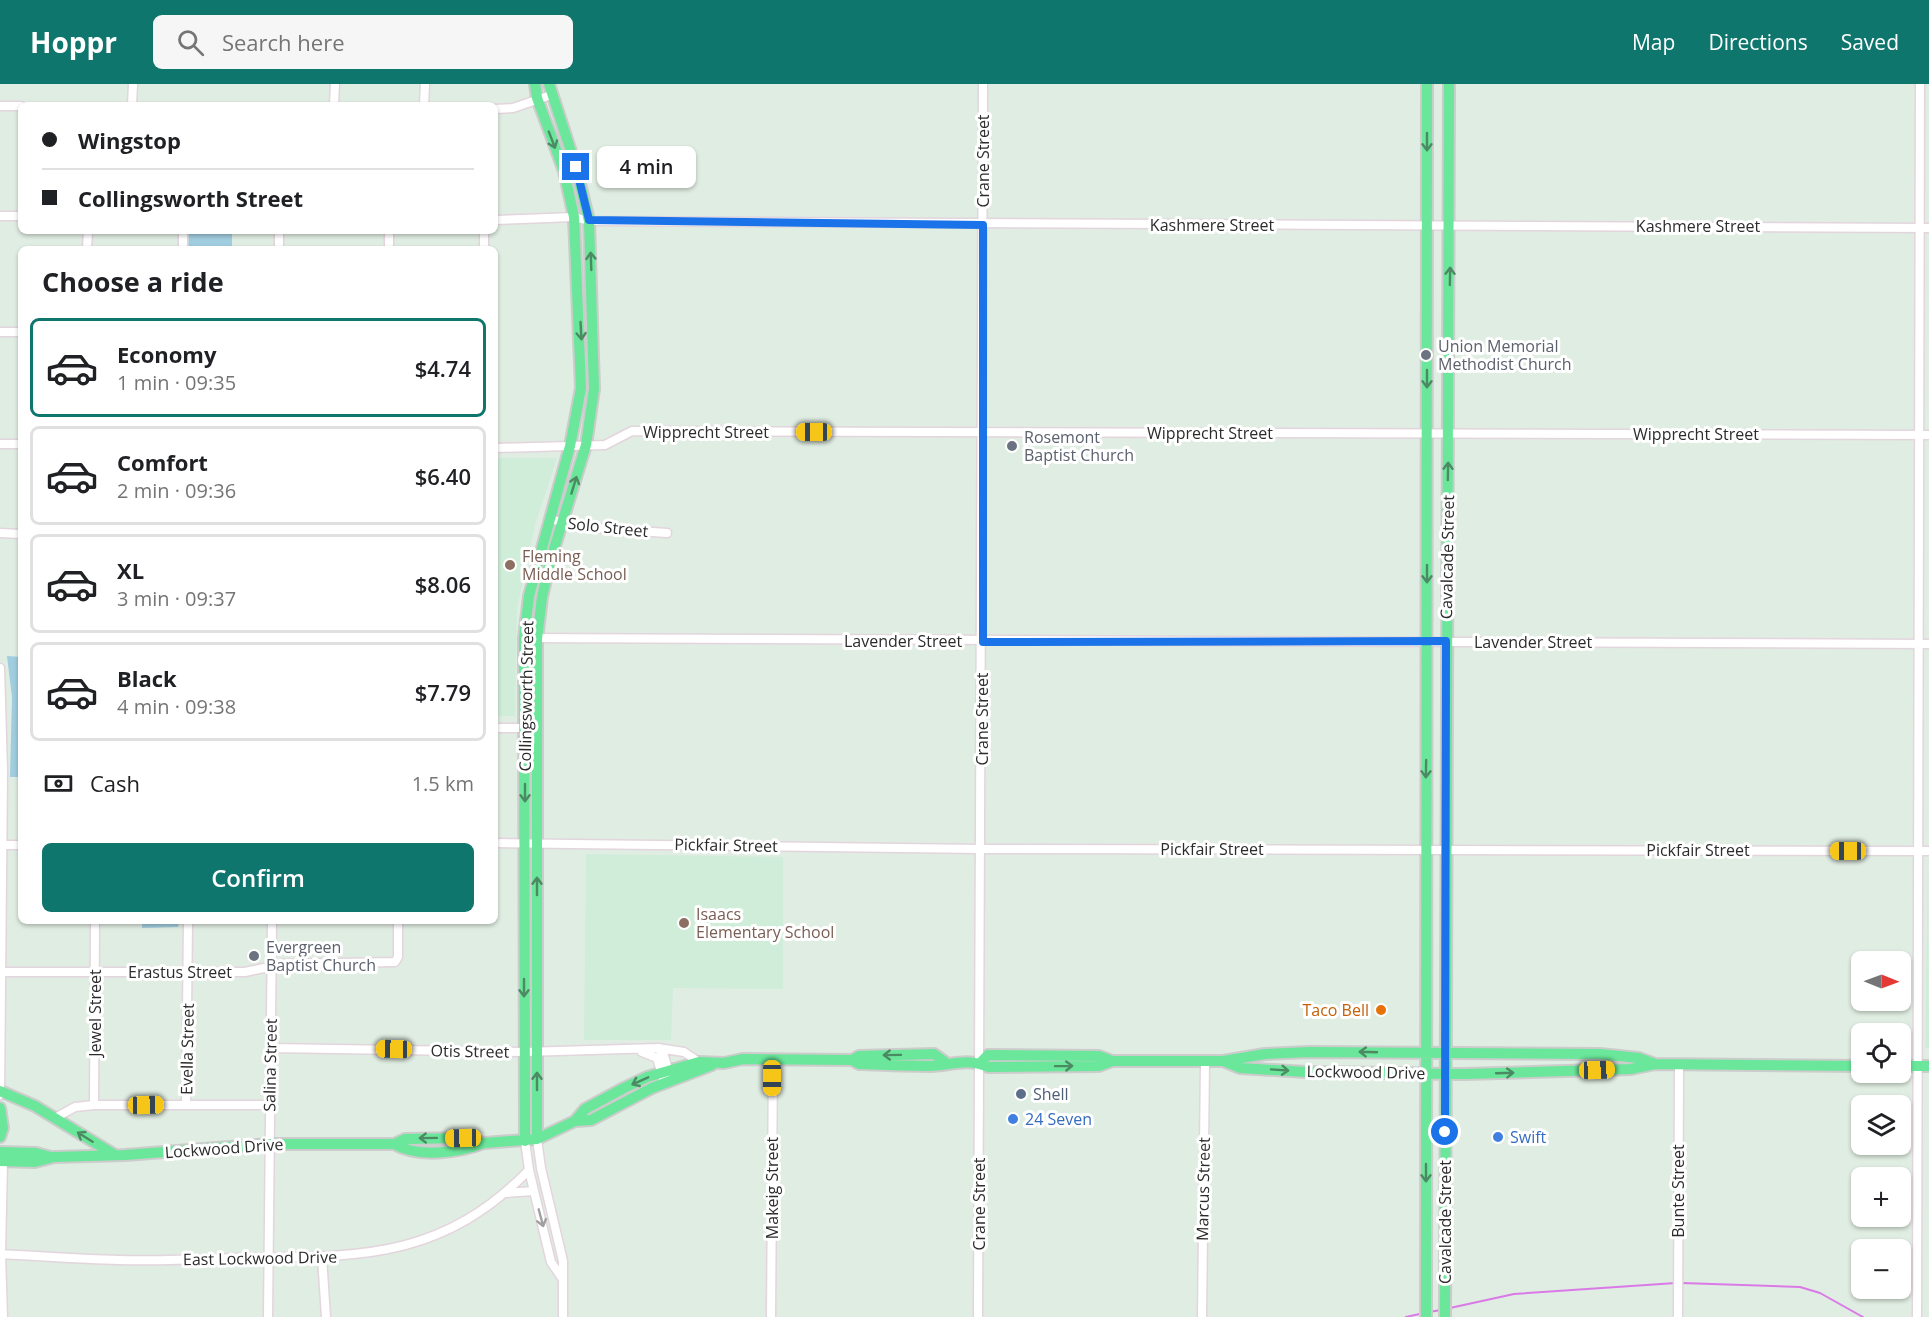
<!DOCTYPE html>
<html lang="en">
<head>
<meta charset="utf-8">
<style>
  body { margin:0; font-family:"Open Sans",sans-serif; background:#f6f6f6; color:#202124; height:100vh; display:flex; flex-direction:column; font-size:22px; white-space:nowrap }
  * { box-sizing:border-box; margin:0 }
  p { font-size:20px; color:#757577 }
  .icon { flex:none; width:33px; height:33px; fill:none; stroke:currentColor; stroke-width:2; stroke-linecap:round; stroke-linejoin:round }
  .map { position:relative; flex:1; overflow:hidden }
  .details { position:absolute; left:18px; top:162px; width:480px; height:678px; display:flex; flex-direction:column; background:#fff; border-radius:9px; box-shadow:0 2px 4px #0004 }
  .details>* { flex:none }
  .top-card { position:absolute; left:18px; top:18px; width:480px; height:132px; border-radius:9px; box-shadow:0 2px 4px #0004; display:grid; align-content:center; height:132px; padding:0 24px; background:#fff }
  .needle { width:39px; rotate:91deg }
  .controls { position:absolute; left:1851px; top:867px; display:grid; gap:12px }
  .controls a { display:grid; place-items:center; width:60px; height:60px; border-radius:9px; background:#fff; box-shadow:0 2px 4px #0004; font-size:30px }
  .end { position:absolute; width:27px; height:27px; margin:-14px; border:8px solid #1a73e8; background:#fff; box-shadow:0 0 0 3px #fff }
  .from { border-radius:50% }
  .bubble { position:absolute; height:42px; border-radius:9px; background:#fff; box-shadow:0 2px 4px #0004; font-size:20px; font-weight:600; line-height:42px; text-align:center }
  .car { position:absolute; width:18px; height:36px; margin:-18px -9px; border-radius:8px; box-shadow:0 0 4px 2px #0007; background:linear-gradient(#f5c518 24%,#345 0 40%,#f5c518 0 76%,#345 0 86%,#f5c518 0) }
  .top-card b { display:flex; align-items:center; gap:21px; height:57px; font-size:22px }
  .top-card b+b { border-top:2px solid #e0e0e0 }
  .top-card i { width:15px; height:15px; background:#202124 }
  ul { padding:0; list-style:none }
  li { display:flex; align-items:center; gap:18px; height:99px; margin:0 12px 9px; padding:0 12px; border:3px solid #e0e0e0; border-radius:9px }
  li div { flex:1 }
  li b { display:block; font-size:22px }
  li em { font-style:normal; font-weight:600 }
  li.selected { border-color:#0f766e }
  li>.icon { width:54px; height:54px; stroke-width:1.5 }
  h2 { padding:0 24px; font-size:27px; line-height:72px }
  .pay { display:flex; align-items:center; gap:15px; height:66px; padding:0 24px; font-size:22px }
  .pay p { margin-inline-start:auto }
  .cta { display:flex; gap:12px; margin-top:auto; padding:12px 24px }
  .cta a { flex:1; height:69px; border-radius:9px; background:#0f766e; color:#fff; font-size:24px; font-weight:600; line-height:69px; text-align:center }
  header { display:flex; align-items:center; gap:36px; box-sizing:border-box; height:84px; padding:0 30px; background:#0f766e; color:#fff }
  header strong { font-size:28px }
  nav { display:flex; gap:33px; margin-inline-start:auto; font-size:21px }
  .search { width:420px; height:54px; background:#f6f6f6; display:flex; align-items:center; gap:15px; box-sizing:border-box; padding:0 21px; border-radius:9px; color:#757577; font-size:22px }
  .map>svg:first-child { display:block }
  .education { fill:#d0edd9 }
  .green { fill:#a0cddf }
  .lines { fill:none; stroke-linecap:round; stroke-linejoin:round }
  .stream { stroke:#da7ae7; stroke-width:2 }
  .minor-casing { stroke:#e3d5dd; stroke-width:11 }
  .major-casing { stroke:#ccc; stroke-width:14 }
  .minor { stroke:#fff; stroke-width:8 }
  .major { stroke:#6ae79a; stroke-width:10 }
  .oneway { stroke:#4b8a63 }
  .oneway2 { stroke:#a0a0a0 }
  .route { stroke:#1a73e8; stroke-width:8 }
  .worship-dot { fill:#6b7280; stroke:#fff; stroke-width:2 }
  .education-dot { fill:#8d6e63; stroke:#fff; stroke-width:2 }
  .food-dot { fill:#e8710a; stroke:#fff; stroke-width:2 }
  .service-dot { fill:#5c6f8a; stroke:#fff; stroke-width:2 }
  .shop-dot { fill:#3f7fe0; stroke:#fff; stroke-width:2 }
  .labels { text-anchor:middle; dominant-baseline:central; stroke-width:6; stroke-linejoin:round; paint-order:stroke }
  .street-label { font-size:16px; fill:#2c2c2c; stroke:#fff }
  .worship-label { font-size:16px; fill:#5b616d; stroke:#fff; text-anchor:start }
  .education-label { font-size:16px; fill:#785e54; stroke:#fff; text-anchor:start }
  .food-label { font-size:16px; fill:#c56008; stroke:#fff; text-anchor:end }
  .service-label { font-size:16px; fill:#4e5e75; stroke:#fff; text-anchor:start }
  .shop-label { font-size:16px; fill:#366cbe; stroke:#fff; text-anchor:start }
</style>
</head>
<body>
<header>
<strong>Hoppr</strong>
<div class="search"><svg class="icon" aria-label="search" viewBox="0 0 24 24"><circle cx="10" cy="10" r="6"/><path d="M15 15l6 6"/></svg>Search here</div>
<nav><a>Map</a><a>Directions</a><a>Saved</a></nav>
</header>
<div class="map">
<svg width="1929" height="1233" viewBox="0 0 1929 1233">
  <rect width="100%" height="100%" fill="#e0ede2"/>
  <path class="education" d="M495,374H557L535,441L517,525L515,632H495Z
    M586,770L783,773V905L673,904L671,956H584Z
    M1928,778L1929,964H1925Z"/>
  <path class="green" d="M189,147H232V163L244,165H188Z
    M7,572L21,573V693H10L12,613Z
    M142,837H179L178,843L142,844Z"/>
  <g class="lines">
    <path class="stream" d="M1682,1199L1800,1203L1820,1209L1863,1233
      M1450,1224L1514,1210L1676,1199
      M1429,1228L1441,1226
      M1406,1233L1424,1229"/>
    <defs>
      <path id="minor" d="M132,21L133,0
        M334,21L335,0
        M424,21L425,0
        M0,22H21
        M495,25L513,24L551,11
        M0,132H21
        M495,136L574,133L589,137L1929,144
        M279,147V165
        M484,147V165
        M87,165L88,147
        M183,165V147
        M389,165V147
        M0,248H21
        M0,360H21
        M495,364L605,361L632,347L1929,351
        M550,435L581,443L667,449
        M0,449L21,450
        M524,554L1929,560
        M0,584L3,687L0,1011
        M495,644H537
        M495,759L981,765L1929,767
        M0,761H21
        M0,888H245L283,880L395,878L398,873V837
        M271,964L524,968L658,964L684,968L699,978
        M658,964L664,972L670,992
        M642,968L657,974L663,995
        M186,1020L188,837
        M94,1021L95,837
        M55,1034L75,1023L94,1021H269
        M537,1055L541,1084L563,1177V1233
        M525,1057L529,1086L551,1178L562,1194
        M506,1109L534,1107
        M0,1170C40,1172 79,1175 119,1176C158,1177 198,1175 238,1174C356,1172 439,1178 529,1086
        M322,1173L326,1233
        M3,1233L1,1170L3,1078
        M268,1233L272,837
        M771,1233L773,975
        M978,1233L983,0
        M1202,1233L1205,978
        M1678,1233L1679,981
        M1917,1233L1920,0"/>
      <path id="major" d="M852,976L859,972L934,970L945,978
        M1223,977L1240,984L1306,988L1466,990L1631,985L1655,980L1862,982
        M980,979L988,971L1099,972L1112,977H1223L1265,970L1309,968L1600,970L1639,974L1655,980
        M1900,982H1929
        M0,1007L35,1022L115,1071
        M0,1024L3,1044L0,1053
        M575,1037L591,1036L652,1004L712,981
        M537,1055V555L542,513L550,478L586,361L594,305L589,137L576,83L549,0
        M525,1057L524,554L529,512L570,362L581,304L574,133L564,87L537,14L535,0
        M394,1060C418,1074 457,1069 484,1059
        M0,1068L36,1069L51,1073
        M0,1077L35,1078L54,1073L125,1071L269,1060H394L405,1055L463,1054L484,1059L537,1055L575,1037L585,1025L624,1004L647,993L699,978L724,979L743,975L852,976L859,980C883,981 906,982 929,982C950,982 966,973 988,983L1099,982L1112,977
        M1426,1233L1427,0
        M1445,1233L1449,0"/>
    </defs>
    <use href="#minor" class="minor-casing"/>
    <use href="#major" class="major-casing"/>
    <use href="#minor" class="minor"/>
    <use href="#major" class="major"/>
  </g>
  <defs><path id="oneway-shaft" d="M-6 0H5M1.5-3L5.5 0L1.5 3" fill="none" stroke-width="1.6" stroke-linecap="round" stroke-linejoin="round" transform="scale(1.5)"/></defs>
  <g class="oneway">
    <use href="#oneway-shaft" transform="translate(552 56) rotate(69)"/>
    <use href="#oneway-shaft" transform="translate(1427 58) rotate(90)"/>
    <use href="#oneway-shaft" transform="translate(591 177) rotate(-92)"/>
    <use href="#oneway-shaft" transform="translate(1450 192) rotate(-89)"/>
    <use href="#oneway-shaft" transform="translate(581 247) rotate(87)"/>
    <use href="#oneway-shaft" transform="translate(1427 295) rotate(90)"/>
    <use href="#oneway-shaft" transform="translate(1448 387) rotate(-89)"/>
    <use href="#oneway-shaft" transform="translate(574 401) rotate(-73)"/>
    <use href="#oneway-shaft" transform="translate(1427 490) rotate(90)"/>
    <use href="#oneway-shaft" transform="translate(1426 685) rotate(91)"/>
    <use href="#oneway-shaft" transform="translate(525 709) rotate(90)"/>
    <use href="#oneway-shaft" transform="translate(537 802) rotate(-90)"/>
    <use href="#oneway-shaft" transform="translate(524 904) rotate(90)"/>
    <use href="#oneway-shaft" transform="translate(1368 968) rotate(-178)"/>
    <use href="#oneway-shaft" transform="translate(892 971) rotate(179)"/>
    <use href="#oneway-shaft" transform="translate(1064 982) rotate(-1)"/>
    <use href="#oneway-shaft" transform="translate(1280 986) rotate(4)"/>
    <use href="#oneway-shaft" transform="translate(1505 989) rotate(-2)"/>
    <use href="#oneway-shaft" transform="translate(537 997) rotate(-90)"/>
    <use href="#oneway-shaft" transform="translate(640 997) rotate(156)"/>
    <use href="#oneway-shaft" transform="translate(85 1053) rotate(-148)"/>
    <use href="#oneway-shaft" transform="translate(428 1054) rotate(179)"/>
    <use href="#oneway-shaft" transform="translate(1426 1089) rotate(90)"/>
  </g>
  <use class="oneway2" href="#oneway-shaft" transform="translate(541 1134) rotate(75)"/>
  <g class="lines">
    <path class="route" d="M576,83L589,136L983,141V558L1446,557L1445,1048"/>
  </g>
  <g class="worship-dot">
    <circle cx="1426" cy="271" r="6"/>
    <circle cx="1012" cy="362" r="6"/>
    <circle cx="254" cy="872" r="6"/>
  </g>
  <g class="education-dot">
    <circle cx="510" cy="481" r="6"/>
    <circle cx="684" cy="839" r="6"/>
  </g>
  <circle class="food-dot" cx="1381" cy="926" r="6"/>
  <circle class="service-dot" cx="1021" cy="1010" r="6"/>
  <g class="shop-dot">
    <circle cx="1013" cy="1035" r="6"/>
    <circle cx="1498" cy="1053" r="6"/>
  </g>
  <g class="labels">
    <g class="street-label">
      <text transform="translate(983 77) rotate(-90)">Crane Street</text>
      <text x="1212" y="141">Kashmere Street</text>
      <text x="1698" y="142">Kashmere Street</text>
      <text x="706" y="348">Wipprecht Street</text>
      <text x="1210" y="349">Wipprecht Street</text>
      <text x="1696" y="350">Wipprecht Street</text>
      <text transform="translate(608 443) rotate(6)">Solo Street</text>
      <text transform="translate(1447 473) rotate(-89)">Cavalcade Street</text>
      <text x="903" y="557">Lavender Street</text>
      <text x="1533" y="558">Lavender Street</text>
      <text transform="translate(526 612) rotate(-89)">Collingsworth Street</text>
      <text transform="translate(982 635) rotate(-90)">Crane Street</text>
      <text transform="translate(726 761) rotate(1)">Pickfair Street</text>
      <text x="1212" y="765">Pickfair Street</text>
      <text x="1698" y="766">Pickfair Street</text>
      <text x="180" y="888">Erastus Street</text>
      <text transform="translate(95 929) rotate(-90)">Jewel Street</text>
      <text transform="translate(187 965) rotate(-89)">Evella Street</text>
      <text transform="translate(470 967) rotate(1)">Otis Street</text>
      <text transform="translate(270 981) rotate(-89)">Salina Street</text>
      <text transform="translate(1366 988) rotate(1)">Lockwood Drive</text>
      <text transform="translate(224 1064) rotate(-4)">Lockwood Drive</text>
      <text transform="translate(772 1104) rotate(-90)">Makeig Street</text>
      <text transform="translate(1203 1105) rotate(-89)">Marcus Street</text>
      <text transform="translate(1678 1107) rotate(-90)">Bunte Street</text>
      <text transform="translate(979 1120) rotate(-90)">Crane Street</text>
      <text transform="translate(1445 1138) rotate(-90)">Cavalcade Street</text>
      <text transform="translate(260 1174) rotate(-1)">East Lockwood Drive</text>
    </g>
    <g class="worship-label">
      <text x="1438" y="262">Union Memorial<tspan x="1438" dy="18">Methodist Church</tspan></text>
      <text x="1024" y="353">Rosemont<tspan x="1024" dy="18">Baptist Church</tspan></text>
      <text x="266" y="863">Evergreen<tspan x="266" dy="18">Baptist Church</tspan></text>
    </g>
    <g class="education-label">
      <text x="522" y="472">Fleming<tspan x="522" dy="18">Middle School</tspan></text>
      <text x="696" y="830">Isaacs<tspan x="696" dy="18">Elementary School</tspan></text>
    </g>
    <g class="food-label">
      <text x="1369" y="926">Taco Bell</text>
    </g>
    <g class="service-label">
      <text x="1033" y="1010">Shell</text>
    </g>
    <g class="shop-label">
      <text x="1025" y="1035">24 Seven</text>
      <text x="1510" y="1053">Swift</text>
    </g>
  </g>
</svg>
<div class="controls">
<a><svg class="needle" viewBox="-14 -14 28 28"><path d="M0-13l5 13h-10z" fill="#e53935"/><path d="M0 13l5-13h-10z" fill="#757577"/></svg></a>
<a><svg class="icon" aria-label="locate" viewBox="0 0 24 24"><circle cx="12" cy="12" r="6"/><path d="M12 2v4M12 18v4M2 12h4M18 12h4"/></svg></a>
<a><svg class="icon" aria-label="layers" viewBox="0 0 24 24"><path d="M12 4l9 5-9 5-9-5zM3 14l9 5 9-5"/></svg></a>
<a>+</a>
<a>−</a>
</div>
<i class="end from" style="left:1445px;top:1048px"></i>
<i class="end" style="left:576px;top:83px"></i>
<div class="bubble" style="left:597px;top:62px;width:99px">4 min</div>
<i class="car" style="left:814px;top:348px;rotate:270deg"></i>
<i class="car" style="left:1848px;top:767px;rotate:270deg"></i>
<i class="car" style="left:394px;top:965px;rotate:271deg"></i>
<i class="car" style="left:1597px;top:986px;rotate:88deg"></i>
<i class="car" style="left:772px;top:994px;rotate:180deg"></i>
<i class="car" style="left:146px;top:1021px;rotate:89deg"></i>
<i class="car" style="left:463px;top:1054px;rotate:269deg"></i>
<div class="top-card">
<b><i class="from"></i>Wingstop</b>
<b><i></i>Collingsworth Street</b>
</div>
<section class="details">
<h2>Choose a ride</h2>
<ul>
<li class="selected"><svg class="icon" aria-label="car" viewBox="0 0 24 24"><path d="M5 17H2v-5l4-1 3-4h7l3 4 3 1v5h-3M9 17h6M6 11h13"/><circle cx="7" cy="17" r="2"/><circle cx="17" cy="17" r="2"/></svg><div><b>Economy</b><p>1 min · 09:35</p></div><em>$4.74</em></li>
<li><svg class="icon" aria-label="car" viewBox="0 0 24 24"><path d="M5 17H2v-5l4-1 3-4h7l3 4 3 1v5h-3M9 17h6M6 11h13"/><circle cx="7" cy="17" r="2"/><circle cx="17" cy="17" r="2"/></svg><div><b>Comfort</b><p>2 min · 09:36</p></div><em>$6.40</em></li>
<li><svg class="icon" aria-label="car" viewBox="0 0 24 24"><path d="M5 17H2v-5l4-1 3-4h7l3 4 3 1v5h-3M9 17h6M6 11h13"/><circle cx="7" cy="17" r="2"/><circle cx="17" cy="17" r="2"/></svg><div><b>XL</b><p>3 min · 09:37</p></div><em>$8.06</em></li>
<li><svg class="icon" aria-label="car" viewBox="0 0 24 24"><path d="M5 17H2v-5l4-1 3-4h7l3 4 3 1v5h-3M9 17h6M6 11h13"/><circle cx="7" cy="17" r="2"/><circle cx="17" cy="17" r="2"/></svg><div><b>Black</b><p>4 min · 09:38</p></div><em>$7.79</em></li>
</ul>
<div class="pay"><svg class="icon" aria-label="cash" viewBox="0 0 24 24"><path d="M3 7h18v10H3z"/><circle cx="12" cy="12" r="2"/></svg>Cash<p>1.5 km</p></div>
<div class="cta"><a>Confirm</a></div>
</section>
</div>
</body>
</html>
